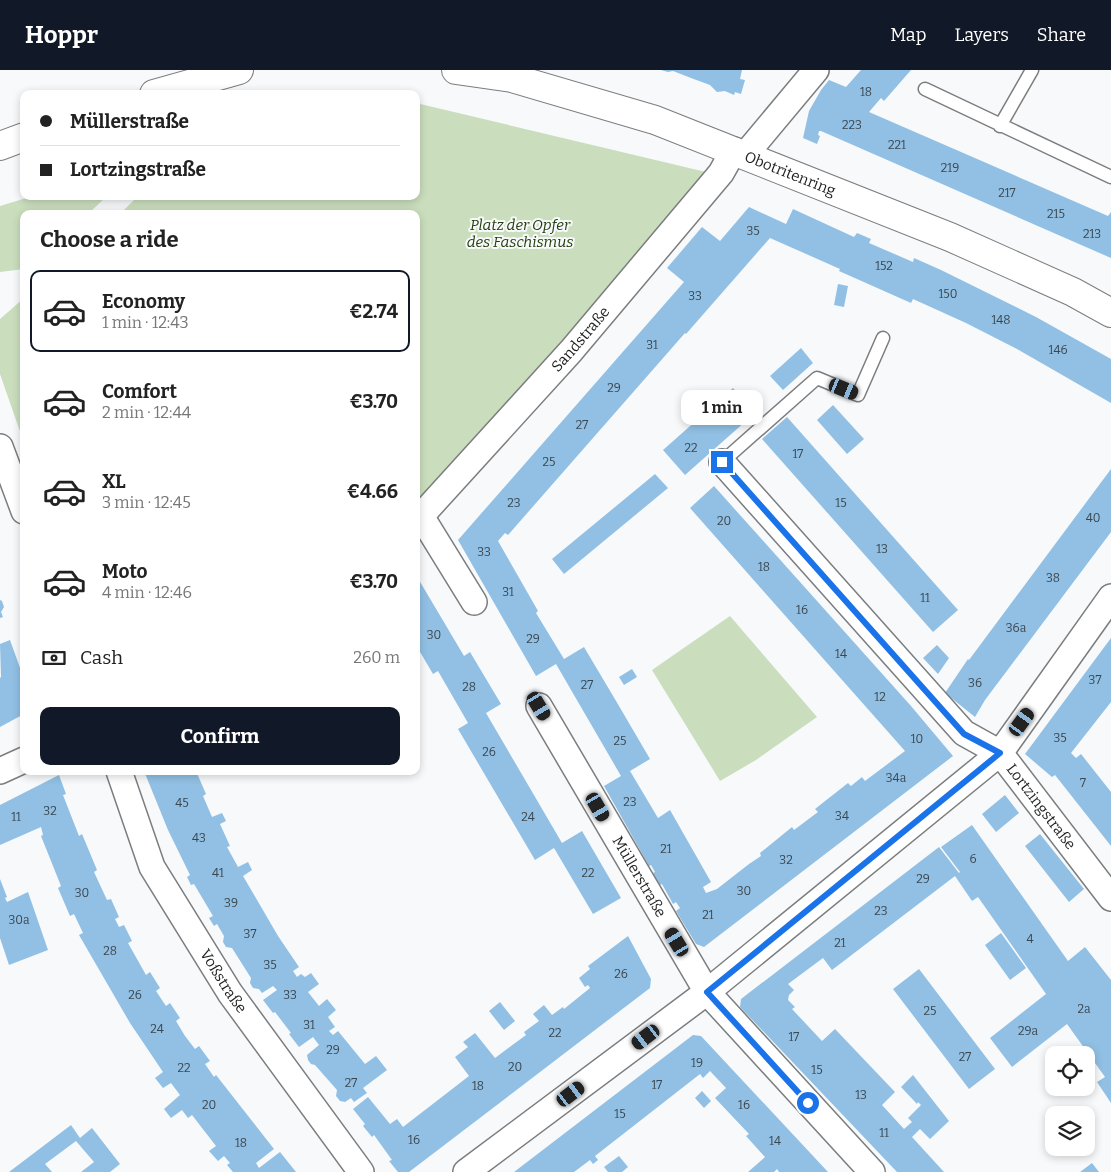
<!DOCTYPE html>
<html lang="en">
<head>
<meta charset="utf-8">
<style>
  body { margin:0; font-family:Bitter,serif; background:#f6f6f6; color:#222; height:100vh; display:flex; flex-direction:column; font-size:19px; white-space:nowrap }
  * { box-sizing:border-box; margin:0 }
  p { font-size:16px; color:#767676 }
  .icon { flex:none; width:28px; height:28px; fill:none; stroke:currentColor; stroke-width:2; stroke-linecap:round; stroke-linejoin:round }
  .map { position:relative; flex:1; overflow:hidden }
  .side { position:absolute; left:20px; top:140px; width:400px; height:565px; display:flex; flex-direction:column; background:#fff; border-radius:10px; box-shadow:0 2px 8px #0003 }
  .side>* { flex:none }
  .hud { position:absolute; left:20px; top:20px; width:400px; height:110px; border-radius:10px; box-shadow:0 2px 8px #0003; display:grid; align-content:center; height:110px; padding:0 20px; background:#fff }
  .buttons { position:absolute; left:1045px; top:976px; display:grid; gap:10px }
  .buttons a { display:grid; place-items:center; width:50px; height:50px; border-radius:10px; background:#fff; box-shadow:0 2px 8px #0003; font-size:25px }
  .end { position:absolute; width:22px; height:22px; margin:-11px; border:6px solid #1a73e8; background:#fff; box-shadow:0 0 0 2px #fff }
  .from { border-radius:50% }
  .bubble { position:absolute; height:35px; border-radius:10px; background:#fff; box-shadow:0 2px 8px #0003; font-size:16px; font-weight:700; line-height:35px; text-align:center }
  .car { position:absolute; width:15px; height:30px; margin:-15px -8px; border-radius:6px; box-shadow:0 0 4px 1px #0007; background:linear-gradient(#222 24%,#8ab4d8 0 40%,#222 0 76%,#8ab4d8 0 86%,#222 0) }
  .hud b { display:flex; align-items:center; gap:18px; height:48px; font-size:19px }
  .hud b+b { border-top:1px solid #e0e0e0 }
  .hud i { width:12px; height:12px; background:#222 }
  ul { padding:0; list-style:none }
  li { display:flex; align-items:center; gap:15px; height:82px; margin:0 10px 8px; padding:0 10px; border:2px solid transparent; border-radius:10px }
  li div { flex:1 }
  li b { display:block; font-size:19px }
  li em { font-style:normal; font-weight:700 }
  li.on { border-color:#111827 }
  li>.icon { width:45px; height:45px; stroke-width:1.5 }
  h2 { padding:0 20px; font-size:22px; line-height:60px }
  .pay { display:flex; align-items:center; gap:12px; height:55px; padding:0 20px; font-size:19px }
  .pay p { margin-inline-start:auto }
  .button { display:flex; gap:10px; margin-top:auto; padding:10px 20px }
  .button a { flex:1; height:58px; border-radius:10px; background:#111827; color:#fff; font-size:20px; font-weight:700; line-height:58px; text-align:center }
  header { display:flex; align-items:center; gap:30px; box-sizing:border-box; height:70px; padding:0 25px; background:#111827; color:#fff }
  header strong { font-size:24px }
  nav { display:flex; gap:28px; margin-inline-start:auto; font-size:18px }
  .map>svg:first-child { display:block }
  .green { fill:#cadebd }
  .building { fill:#91c0e4 }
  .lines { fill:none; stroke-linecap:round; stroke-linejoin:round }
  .service-casing { stroke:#7b7d7f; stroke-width:15 }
  .minor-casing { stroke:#7b7d7f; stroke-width:28 }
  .tertiary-casing { stroke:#7b7d7f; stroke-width:30 }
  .service { stroke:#fff; stroke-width:12 }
  .minor { stroke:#fff; stroke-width:25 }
  .tertiary { stroke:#fff; stroke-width:28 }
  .route { stroke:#1a73e8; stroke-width:6 }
  .labels { text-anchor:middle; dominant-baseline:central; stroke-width:4; stroke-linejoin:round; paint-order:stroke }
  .number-label { font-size:12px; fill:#3b4750 }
  .street-label { font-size:15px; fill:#1e1f1f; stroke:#f7f9fb }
  .park-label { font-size:15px; font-style:italic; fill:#243e0c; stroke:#f7f9fb }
</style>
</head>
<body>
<header>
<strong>Hoppr</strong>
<nav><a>Map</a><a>Layers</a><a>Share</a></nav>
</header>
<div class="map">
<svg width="1111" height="1102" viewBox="0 0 1111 1102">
  <rect width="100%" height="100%" fill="#f7f9fb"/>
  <path class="green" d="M416,33L706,102L646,175L416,439V144H120L138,126H416Z
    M33,126H107L88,144H24V199L0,202V136Z
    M24,228V373L0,304V249Z
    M730,546L817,647L756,690L720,711L652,600Z"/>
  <path class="building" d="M661,0H742L740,9L745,10L741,24L735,22L734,25L725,21L717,22L710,15L691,8L673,1L668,2Z
    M861,0H911L884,31L881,28L869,42L1108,146L1111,142V188L821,61H819L818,65L820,66L817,74L803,68L809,41L821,20L829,10L846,17Z
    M749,137L786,154L793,139L854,167L857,163L871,169L869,173L913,192L914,188L941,200L1036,247L1111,289V333L1017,279L966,253L913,229L911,233L839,201L840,199L770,168L686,264L685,263L508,465L505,463L498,471L538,541L536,543L564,589L584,577L619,636L650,689L630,701L658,748L670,740L711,812L703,817L706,823L717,819L749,794L761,786L760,783L792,757L794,760L818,742L815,739L848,713L851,716L862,707L865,711L905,681L690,438L714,416L911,636L953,686L704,877L696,874L676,841L680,838L676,832L673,834L662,814L660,815L653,803L655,802L651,795L649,796L604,716L621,706L556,594L536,606L458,470L684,212L667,198L702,157L720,171Z
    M838,214L848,216L844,237L834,235Z
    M801,278L813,293L783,320L770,306Z
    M733,318L755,343L685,405L663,380Z
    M833,335L864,369L847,384L817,350Z
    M787,347L958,540L933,562L762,369Z
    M1111,399V462L985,630L975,647L945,623L968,589L969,590Z
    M655,404L668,418L564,504L552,489Z
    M416,505L464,586L470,582L501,634L486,643L562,773L582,761L621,828L593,844L554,778L535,790L458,659L468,653L438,601L433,604L416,575Z
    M0,530L2,531L4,537L1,542L3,547L0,548Z
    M1111,568V632L1071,683L1076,688L1081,684L1111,722V776L1055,705L1052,707L1025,684Z
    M10,570L24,609V644L0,657V608L1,607L0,574Z
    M937,575L949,588L938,604L923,588Z
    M632,599L637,607L624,615L619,607Z
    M144,701H188L189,704L196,701L206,724L203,726L212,747L222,743L226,751L220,754L230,776L227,777L238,797L248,792L252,800L243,806L278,866L299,897L293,901L297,907L301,904L305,907L311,903L319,914L308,922L319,936L327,929L336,940L328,947L335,957L329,961L333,965L338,961L365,994L376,986L387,1000L363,1018L367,1023L354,1032L351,1028L345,1032L340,1031L336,1026L337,1020L315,995L311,994L308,990L307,985L319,975L313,967L299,977L289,964L291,963L275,942L273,943L263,930L277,920L273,916L262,923L259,919L253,918L250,913L251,908L232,878L226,877L223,872L224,866L217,854L214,856L209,848L213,846L194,814L191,815L187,807L190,805L168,760Z
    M59,705L66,724L63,725L79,766L82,764L97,800L94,802L107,830L111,829L119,847L115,849L119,857L124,855L132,871L128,873L146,905L150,902L160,918L156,921L166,936L170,933L180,948L176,951L185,966L195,979L199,976L210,991L205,994L214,1007L216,1005L274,1079L256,1093L259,1098L280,1082L296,1102H233L227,1095L230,1093L224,1086L218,1091L209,1081L216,1076L192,1045L188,1048L182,1040L171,1048L164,1039L180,1025L171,1013L163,1018L155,1008L163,1002L130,953L79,865L83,863L74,844L70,846L58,818L61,816L41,766L43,765L41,757L0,775V735Z
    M1005,725L1019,743L996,762L982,744Z
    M972,755L1068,891L1085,877L1111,910V1033L1097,1012L1105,1007L1067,954L1012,997L990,968L1046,924L978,827L972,831L955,806L832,900L823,888L788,914L794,920L789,925L788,930L795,937L792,939L822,971L835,959L895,1022L882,1035L904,1059L912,1052L908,1048L921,1035L918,1032L917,1034L901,1017L913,1005L949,1051L930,1069L920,1059L912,1067L944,1102H897L740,937L741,929L939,777L959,803L960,802L941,777Z
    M1040,764L1084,819L1069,832L1025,776Z
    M0,809L7,827L5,828L7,832L28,822L48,880L9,895L0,868Z
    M1001,863L1026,898L1010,910L985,875Z
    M628,866L651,909L650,918L409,1102H398L389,1091L392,1090L374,1065L372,1067L363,1056L365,1054L353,1039L368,1027L390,1054L397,1049L403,1057L469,1006L455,987L468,977L463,972L475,963L495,988L526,965L524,962L539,951L533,944L544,935L552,945L563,937L564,939L590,918L588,915L585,917L579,908L590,899L588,896Z
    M919,899L995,999L969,1019L893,919Z
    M500,932L515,951L504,960L489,941Z
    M693,965L701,966L828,1102H779L777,1099L774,1102H748L765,1087L746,1066L749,1064L715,1028L726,1018L710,1001L703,1008L700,1004L595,1086L598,1090L593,1094L590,1090L574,1102H514Z
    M702,1021L711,1031L704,1038L695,1028Z
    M71,1055L80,1068L92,1058L120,1094L110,1102H81L94,1092L76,1071L45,1094L52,1102H9Z
    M619,1086L628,1097L622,1102H608L604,1097Z
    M1092,1093L1099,1102H1080Z"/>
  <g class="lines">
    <defs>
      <path id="service" d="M925,19L1111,107
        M1000,56L1032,0
        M722,392L817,308L858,325L883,268"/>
      <g id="minor">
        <path d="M745,85L816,0"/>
        <path d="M0,377L24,441"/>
        <path id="s1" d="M722,392L964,663L1000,683L1111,828"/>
        <path d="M421,446L474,532"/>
        <path id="s2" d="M416,449L421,446L571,281L721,103L734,80"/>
        <path id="s3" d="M539,636L707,922L872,1102"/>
        <path d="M0,701L24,690"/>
        <path id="s4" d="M119,701L152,797L230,923L361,1102"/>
        <path d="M466,1102L707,922L1000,683L1111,527"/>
      </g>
      <g id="tertiary">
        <path id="s5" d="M456,0L512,8L655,50L950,167L1073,222L1111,243"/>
        <path d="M154,24L239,0"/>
        <path d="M0,76L24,67"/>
      </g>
    </defs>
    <use href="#service" class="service-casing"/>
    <use href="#minor" class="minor-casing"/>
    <use href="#tertiary" class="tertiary-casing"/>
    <use href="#service" class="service"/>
    <use href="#minor" class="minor"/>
    <use href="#tertiary" class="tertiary"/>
  </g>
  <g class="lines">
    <path class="route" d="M722,392L964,664L1000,683L707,922L808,1033"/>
  </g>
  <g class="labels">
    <g class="number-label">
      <text x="866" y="22">18</text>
      <text x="852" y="55">223</text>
      <text x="897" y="75">221</text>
      <text x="950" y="98">219</text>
      <text x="1007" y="123">217</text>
      <text x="1056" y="144">215</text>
      <text x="753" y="161">35</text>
      <text x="1092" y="164">213</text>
      <text x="884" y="196">152</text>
      <text x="948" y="224">150</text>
      <text x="695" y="226">33</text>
      <text x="1001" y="250">148</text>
      <text x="652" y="275">31</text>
      <text x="1058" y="280">146</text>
      <text x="614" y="318">29</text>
      <text x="582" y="355">27</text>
      <text x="691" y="378">22</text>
      <text x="798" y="384">17</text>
      <text x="549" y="392">25</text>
      <text x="514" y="433">23</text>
      <text x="841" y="433">15</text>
      <text x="1093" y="448">40</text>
      <text x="724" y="451">20</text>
      <text x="882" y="479">13</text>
      <text x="484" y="482">33</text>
      <text x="764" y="497">18</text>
      <text x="1053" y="508">38</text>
      <text x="508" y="522">31</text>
      <text x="925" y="528">11</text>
      <text x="802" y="540">16</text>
      <text x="1016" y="558">36a</text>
      <text x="434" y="565">30</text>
      <text x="533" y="569">29</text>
      <text x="841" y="584">14</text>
      <text x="1095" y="610">37</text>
      <text x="975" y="613">36</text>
      <text x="587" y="615">27</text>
      <text x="469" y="617">28</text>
      <text x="880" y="627">12</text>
      <text x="1060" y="668">35</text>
      <text x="917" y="669">10</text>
      <text x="620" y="671">25</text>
      <text x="489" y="682">26</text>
      <text x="896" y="708">34a</text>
      <text x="1083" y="713">7</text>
      <text x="630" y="732">23</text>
      <text x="182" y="733">45</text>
      <text x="50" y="741">32</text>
      <text x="842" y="746">34</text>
      <text x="16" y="747">11</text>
      <text x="528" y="747">24</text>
      <text x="199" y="768">43</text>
      <text x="666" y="779">21</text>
      <text x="973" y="789">6</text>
      <text x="786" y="790">32</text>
      <text x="218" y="803">41</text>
      <text x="588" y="803">22</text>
      <text x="923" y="809">29</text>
      <text x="744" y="821">30</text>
      <text x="82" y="823">30</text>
      <text x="231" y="833">39</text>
      <text x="881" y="841">23</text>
      <text x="708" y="845">21</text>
      <text x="19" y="850">30a</text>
      <text x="250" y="864">37</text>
      <text x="1030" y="869">4</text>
      <text x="840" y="873">21</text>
      <text x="110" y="881">28</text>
      <text x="270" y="895">35</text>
      <text x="621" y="904">26</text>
      <text x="135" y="925">26</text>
      <text x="290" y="925">33</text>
      <text x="1084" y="939">2a</text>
      <text x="930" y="941">25</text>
      <text x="309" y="955">31</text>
      <text x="157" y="959">24</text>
      <text x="1028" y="961">29a</text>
      <text x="555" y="963">22</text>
      <text x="794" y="967">17</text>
      <text x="333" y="980">29</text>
      <text x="965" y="987">27</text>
      <text x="697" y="993">19</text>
      <text x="515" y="997">20</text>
      <text x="184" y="998">22</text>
      <text x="817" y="1000">15</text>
      <text x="351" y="1013">27</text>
      <text x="657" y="1015">17</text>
      <text x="478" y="1016">18</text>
      <text x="861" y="1025">13</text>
      <text x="209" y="1035">20</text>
      <text x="744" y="1035">16</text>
      <text x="620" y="1044">15</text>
      <text x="884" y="1063">11</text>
      <text x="414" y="1070">16</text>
      <text x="775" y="1071">14</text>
      <text x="241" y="1073">18</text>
    </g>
    <g class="street-label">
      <text stroke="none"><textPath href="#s5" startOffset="351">Obotritenring</textPath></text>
      <text stroke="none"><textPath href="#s2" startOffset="244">Sandstraße</textPath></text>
      <text stroke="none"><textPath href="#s1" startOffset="472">Lortzingstraße</textPath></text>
      <text stroke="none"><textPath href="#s3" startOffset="198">Müllerstraße</textPath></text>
      <text stroke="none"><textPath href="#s4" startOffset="236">Voßstraße</textPath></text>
    </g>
    <g class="park-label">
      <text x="520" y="155">Platz der Opfer<tspan x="520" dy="17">des Faschismus</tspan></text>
    </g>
  </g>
</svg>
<div class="buttons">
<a><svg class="icon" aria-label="locate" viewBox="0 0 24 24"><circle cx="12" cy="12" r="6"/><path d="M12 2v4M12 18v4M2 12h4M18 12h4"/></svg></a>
<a><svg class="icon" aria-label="layers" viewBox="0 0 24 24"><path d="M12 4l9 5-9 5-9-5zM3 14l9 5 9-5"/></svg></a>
</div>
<i class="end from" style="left:808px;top:1033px"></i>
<i class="end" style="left:722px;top:392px"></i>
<div class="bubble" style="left:681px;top:320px;width:82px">1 min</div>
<i class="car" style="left:844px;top:319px;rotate:112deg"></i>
<i class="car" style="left:539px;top:636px;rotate:149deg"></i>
<i class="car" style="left:1022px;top:652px;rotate:36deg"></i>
<i class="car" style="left:598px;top:737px;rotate:150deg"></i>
<i class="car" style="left:677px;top:872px;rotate:329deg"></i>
<i class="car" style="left:646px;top:967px;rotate:233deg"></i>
<i class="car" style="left:571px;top:1024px;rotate:53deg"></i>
<div class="hud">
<b><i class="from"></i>Müllerstraße</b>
<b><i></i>Lortzingstraße</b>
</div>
<section class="side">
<h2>Choose a ride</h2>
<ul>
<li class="on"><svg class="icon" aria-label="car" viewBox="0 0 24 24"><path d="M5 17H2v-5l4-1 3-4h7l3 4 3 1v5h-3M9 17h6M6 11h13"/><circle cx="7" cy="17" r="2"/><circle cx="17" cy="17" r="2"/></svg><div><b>Economy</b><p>1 min · 12:43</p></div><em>€2.74</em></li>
<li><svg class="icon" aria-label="car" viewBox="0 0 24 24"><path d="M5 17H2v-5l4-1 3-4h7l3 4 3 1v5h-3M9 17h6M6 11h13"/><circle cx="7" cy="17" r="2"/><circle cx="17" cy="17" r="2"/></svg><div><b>Comfort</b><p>2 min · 12:44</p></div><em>€3.70</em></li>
<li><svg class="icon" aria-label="car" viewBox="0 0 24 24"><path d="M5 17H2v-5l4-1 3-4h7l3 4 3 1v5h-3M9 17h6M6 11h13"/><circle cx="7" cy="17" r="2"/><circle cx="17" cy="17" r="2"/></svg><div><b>XL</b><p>3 min · 12:45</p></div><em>€4.66</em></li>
<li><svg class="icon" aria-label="car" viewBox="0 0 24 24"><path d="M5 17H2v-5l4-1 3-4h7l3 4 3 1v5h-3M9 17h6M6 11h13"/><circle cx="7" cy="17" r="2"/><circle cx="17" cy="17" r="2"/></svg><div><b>Moto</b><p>4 min · 12:46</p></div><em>€3.70</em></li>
</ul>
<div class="pay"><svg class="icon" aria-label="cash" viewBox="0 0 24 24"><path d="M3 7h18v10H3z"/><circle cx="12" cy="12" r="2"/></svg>Cash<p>260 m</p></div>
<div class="button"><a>Confirm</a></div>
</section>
</div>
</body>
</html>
